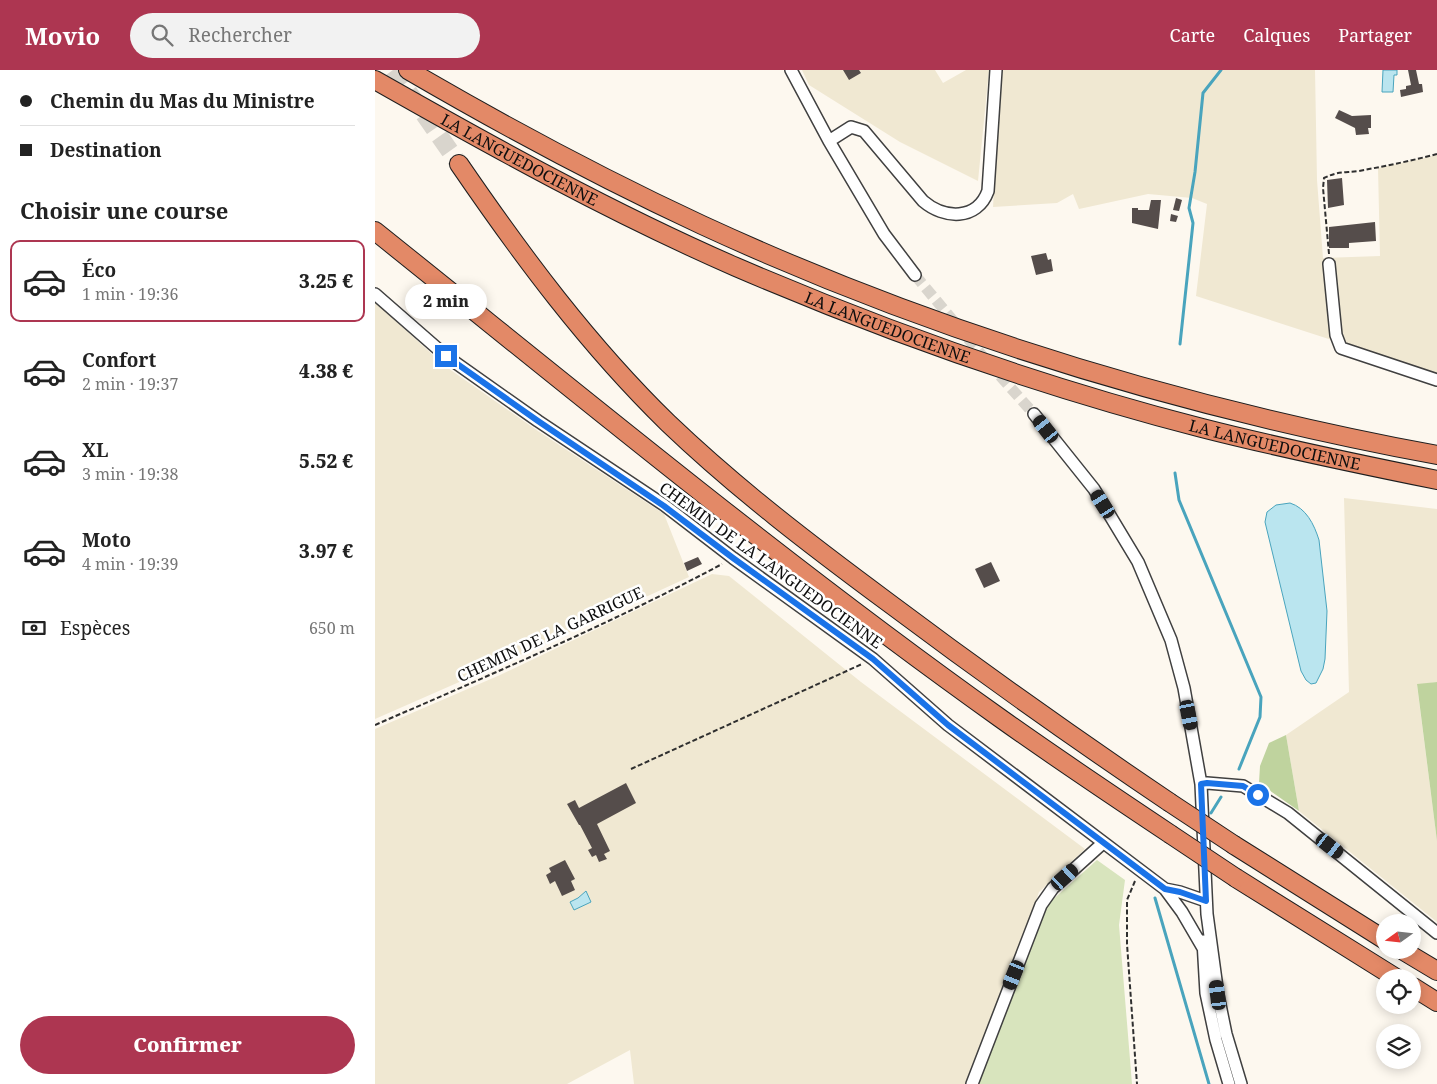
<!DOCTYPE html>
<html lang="fr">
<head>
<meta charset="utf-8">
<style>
  body { margin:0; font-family:"Noto Serif",serif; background:#f2f2f2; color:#222; height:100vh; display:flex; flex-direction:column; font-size:19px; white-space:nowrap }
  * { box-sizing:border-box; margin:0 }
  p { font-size:16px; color:#767676 }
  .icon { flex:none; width:28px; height:28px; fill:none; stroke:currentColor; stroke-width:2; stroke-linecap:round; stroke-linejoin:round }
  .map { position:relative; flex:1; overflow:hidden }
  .panel { display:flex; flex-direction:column; background:#fff; width:375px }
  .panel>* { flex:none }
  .banner { display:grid; align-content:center; height:110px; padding:0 20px; background:#fff }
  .needle { width:32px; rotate:255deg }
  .tools { position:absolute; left:1001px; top:844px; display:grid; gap:10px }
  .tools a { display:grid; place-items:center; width:45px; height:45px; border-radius:50%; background:#fff; box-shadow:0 2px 12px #0003; font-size:25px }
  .end { position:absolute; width:22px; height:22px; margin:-11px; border:6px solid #1a73e8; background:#fff; box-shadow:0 0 0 2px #fff }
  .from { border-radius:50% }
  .bubble { position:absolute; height:35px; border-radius:18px; background:#fff; box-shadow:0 2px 12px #0003; font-size:16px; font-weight:800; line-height:35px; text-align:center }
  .car { position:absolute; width:15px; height:30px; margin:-15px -8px; border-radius:6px; box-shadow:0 0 4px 1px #0007; background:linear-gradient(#222 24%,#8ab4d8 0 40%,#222 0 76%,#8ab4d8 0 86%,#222 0) }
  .banner b { display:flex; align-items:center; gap:18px; height:48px; font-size:19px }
  .banner b+b { border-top:1px solid #e0e0e0 }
  .banner i { width:12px; height:12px; background:#222 }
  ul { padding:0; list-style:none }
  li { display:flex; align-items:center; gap:15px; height:82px; margin:0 10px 8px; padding:0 10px; border:2px solid transparent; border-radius:10px }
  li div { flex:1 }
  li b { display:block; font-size:19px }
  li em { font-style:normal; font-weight:800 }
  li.selected { border-color:#ad3651 }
  li>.icon { width:45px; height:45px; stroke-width:1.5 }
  h2 { padding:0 20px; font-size:22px; line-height:60px }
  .pay { display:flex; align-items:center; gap:12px; height:55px; padding:0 20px; font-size:19px }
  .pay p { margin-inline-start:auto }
  .cta { display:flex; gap:10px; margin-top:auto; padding:10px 20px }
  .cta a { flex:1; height:58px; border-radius:30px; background:#ad3651; color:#fff; font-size:20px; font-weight:800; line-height:58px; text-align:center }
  header { display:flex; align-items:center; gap:30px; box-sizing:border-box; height:70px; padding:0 25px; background:#ad3651; color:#fff }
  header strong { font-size:24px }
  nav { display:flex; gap:28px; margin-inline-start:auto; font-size:18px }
  .search { width:350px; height:45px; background:#f2f2f2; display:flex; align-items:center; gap:12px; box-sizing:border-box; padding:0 18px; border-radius:28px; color:#767676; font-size:19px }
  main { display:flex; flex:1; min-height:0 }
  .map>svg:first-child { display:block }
  .farmland { fill:#f0e8d2 }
  .green { fill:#d8e4bd }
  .forest { fill:#bfd39e }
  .water { fill:#bae5ef; stroke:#49a4bd }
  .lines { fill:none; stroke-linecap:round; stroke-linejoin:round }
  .stream { stroke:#49a4bd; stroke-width:3 }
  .building { fill:#554d4b }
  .minor-tunnel { stroke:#d9d5cd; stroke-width:11; stroke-dasharray:11 5.5; stroke-linecap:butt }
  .highway-tunnel { stroke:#d9d5cd; stroke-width:18; stroke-dasharray:18 9; stroke-linecap:butt }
  .minor-casing { stroke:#404040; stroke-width:14 }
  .highway-casing { stroke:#1e1e1e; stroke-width:20 }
  .path { stroke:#2f2f2f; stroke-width:2; stroke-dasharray:5 2.5; stroke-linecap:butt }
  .minor { stroke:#fff; stroke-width:11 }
  .highway { stroke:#e38967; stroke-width:18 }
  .highway-bridge-casing { stroke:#1e1e1e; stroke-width:20; stroke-linecap:butt }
  .highway-bridge { stroke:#e38967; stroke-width:18 }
  .route { stroke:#1a73e8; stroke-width:6 }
  .labels { text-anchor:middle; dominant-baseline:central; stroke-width:5; stroke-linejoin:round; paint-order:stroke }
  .street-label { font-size:16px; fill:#0d0d0d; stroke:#fff }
</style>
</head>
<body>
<header>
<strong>Movio</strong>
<div class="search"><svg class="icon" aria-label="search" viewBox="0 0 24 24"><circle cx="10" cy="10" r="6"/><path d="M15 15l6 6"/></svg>Rechercher</div>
<nav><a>Carte</a><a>Calques</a><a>Partager</a></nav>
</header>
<main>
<section class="panel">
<div class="banner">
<b><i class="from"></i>Chemin du Mas du Ministre</b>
<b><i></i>Destination</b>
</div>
<h2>Choisir une course</h2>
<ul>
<li class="selected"><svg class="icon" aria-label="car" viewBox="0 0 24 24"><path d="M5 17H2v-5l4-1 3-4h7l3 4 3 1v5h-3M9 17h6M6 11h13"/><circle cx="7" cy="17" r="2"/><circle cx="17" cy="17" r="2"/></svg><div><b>Éco</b><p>1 min · 19:36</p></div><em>3.25 €</em></li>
<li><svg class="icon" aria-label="car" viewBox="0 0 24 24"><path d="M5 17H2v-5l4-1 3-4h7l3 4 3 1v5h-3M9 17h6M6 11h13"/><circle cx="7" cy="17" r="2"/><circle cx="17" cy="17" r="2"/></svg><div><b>Confort</b><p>2 min · 19:37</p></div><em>4.38 €</em></li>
<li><svg class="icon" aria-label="car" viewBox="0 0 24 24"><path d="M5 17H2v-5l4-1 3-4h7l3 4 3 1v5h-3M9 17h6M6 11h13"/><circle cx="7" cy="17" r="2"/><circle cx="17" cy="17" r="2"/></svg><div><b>XL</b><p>3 min · 19:38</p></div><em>5.52 €</em></li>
<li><svg class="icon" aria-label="car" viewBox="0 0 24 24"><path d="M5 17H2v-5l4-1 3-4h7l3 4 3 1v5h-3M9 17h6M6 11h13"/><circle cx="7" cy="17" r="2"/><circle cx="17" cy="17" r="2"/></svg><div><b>Moto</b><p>4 min · 19:39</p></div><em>3.97 €</em></li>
</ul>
<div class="pay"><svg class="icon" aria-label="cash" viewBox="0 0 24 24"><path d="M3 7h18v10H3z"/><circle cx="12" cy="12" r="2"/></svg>Espèces<p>650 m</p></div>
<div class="cta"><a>Confirmer</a></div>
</section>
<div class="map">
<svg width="1062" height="1014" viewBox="0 0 1062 1014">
  <rect width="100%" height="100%" fill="#fdf8ef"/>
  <path class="farmland" d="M427,0H560L568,13L591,0H614L603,111L525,72L434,15Z
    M626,0H940L942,110L948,188L1005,186L1003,98L1062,85V304L821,226L832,134L817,128L773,124L704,139L698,124L682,133L618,137Z
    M0,232L70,296L163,361L289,444L314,507L123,595L0,649Z
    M969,428L1062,439V612L1042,615L1062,771V852L924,741L911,665L974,622Z
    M337,504L354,506L486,612L710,779L664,822L649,868L597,999L593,1014H259L255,980L192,1014H0V659L125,605Z"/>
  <path class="green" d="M722,790L750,810L744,855L757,1014H603L611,984L674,833Z"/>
  <path class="forest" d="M1062,612V771L1042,614Z
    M911,665L924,741L884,713L885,696L894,673Z"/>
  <path class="water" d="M1008,0H1022V5H1019L1018,22H1007Z
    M915,433C931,438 939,454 944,470L952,541L950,589L948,599L941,613L936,614L931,610L926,601L890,452L892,442L901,435Z
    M211,821L216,832L199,840L195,832L203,828Z"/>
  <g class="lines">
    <path class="stream" d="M805,274L818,153L814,138L820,102L828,23L846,0
      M800,403L804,430L886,627L885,647L864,699
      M836,743L846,727
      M780,828L834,1014"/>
  </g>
  <path class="building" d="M468,0H484L486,3L474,10Z
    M1033,0H1041L1044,14H1047L1048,22L1026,27L1025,20L1031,19V16L1036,15Z
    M964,40L977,46L996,45V58H993L994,64L981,65L980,58L960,48Z
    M967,108L969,135L953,138L952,110Z
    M801,128L807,130L804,141L798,140Z
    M776,130H786L783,159L757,153V138H763V140H774Z
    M796,144L803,146L801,152L795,151Z
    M1000,152L1001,171L974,173V178H954V157Z
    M671,183L673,190L676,189L678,201L661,205L656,186Z
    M323,487L327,494L312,501L309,493Z
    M616,492L625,511L609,518L600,499Z
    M251,713L261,733L222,754L235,781L229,784L232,789L224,792L221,785L217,787L213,780L217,778L205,755H204L192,734L200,730L204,738Z
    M190,790L200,809L196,811L200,820L187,826L180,811L175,814L171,805L176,802L174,798Z"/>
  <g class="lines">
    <path class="minor-tunnel" d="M540,205L610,289L659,344"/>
    <path class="highway-tunnel" d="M18,0L84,94"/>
    <defs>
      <path id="minor" d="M416,0L454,71L509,164L540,205
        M454,71L476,57L489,61L548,131C569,149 602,151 613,121L621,0
        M954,194L961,265L966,278L1062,310
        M0,224L71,286L163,351L289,435L358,488L498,589L573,655L790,819L807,842L828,878
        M659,344L719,419L763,492L796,570L809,618L826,714L832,844L843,925L851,964L866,1014
        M826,714L832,713L868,716L913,743L1062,863
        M790,819L805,822L831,831
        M828,871L831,923L841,970L854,1014
        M597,1014L666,835L678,818L728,773"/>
      <g id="highway">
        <path d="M33,0C129,56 226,108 327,155C561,263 809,338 1062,385"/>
        <path id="s1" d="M0,10C118,77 237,143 361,197C512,262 668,317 827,358C905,378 983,394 1062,410"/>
        <path d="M84,94C147,186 213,275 293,353C362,419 437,476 514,533C606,602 699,668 794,732"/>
        <path d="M0,161C206,326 410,495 625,648C681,688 738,726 795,764"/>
        <path d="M859,775L1010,870"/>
        <path d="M861,808L1021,908"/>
        <path d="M1027,880L1062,901"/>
        <path d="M1038,917L1062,932"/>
      </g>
    </defs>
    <use href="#minor" class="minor-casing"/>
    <use href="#highway" class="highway-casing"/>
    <path class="path" d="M954,184L948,118L949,108C963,101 970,103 984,101C1010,96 1036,91 1062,84
      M0,655C117,604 235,554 347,494
      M256,699L487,594
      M760,811L752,830V874L762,1014"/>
    <use href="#minor" class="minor"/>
    <use href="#highway" class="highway"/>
    <defs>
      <path id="highway-bridge" d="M794,732L859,775
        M795,764L861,808"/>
    </defs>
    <use href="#highway-bridge" class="highway-bridge-casing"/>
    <use href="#highway-bridge" class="highway-bridge"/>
  </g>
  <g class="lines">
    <path class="route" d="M71,286L163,351L289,436L358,488L498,589L573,655L790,819L805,822L831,831L826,714L832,713L868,716L883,725"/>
  </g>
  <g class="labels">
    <g class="street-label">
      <text stroke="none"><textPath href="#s1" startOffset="165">LA LANGUEDOCIENNE</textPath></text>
      <text stroke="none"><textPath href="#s1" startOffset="570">LA LANGUEDOCIENNE</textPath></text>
      <text stroke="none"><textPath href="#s1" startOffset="975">LA LANGUEDOCIENNE</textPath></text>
      <text transform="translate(396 495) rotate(36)">CHEMIN DE LA LANGUEDOCIENNE</text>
      <text transform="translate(175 564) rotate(-25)">CHEMIN DE LA GARRIGUE</text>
    </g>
  </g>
</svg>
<div class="tools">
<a><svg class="needle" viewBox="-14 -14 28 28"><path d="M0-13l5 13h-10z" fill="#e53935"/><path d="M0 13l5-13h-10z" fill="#767676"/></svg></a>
<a><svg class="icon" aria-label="locate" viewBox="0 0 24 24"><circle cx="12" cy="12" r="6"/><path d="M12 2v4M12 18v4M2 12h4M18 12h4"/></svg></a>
<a><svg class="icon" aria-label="layers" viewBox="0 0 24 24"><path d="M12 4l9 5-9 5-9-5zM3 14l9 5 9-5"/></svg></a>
</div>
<i class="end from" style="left:883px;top:725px"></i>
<i class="end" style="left:71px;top:286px"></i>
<div class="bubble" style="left:30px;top:214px;width:82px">2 min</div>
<i class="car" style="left:671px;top:359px;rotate:322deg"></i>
<i class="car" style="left:728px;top:434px;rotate:328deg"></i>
<i class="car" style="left:814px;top:645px;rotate:169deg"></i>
<i class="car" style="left:955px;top:776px;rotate:128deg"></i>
<i class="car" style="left:690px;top:807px;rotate:48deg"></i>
<i class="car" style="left:639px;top:905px;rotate:202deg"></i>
<i class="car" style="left:843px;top:925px;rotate:353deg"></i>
</div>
</main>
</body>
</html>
